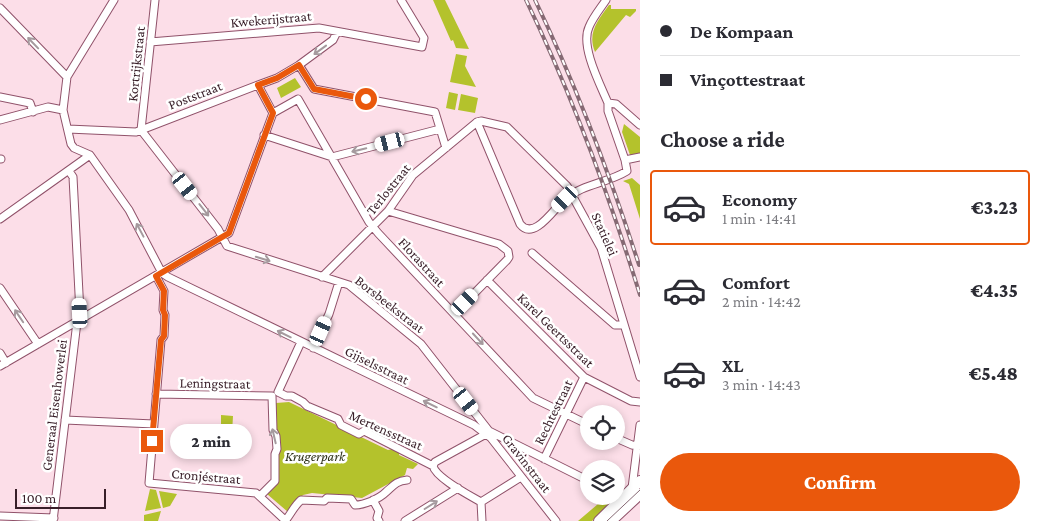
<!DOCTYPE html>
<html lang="en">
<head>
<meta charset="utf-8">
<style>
  body { margin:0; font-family:"Crimson Pro",serif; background:#f2f2f3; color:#2b2b33; height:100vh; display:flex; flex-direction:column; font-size:19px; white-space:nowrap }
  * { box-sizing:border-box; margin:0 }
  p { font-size:16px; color:#7c7c81 }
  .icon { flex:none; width:28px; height:28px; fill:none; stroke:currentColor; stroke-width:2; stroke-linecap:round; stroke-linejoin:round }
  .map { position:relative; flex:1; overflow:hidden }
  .side { display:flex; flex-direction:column; background:#fff; width:400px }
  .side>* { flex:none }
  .top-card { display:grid; align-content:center; height:110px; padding:0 20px; background:#fff }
  .buttons { position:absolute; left:580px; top:405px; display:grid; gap:10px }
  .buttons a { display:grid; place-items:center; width:45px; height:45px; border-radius:50%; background:#fff; box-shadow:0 2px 8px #0003; font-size:25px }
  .scale { position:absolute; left:15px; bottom:12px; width:91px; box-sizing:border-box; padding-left:5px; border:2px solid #381e28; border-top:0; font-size:14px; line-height:18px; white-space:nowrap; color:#381e28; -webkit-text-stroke:4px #fff; paint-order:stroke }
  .end { position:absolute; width:22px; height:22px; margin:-11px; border:6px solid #ea580c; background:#fff; box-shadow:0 0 0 2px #fff }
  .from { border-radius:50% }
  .bubble { position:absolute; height:35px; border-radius:18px; background:#fff; box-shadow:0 2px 8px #0003; font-size:16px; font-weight:800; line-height:35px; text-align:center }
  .car { position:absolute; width:15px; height:30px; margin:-15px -8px; border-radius:6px; box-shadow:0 0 4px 1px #0007; background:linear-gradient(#fff 24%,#345 0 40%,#fff 0 76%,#345 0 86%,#fff 0) }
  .top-card b { display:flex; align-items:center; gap:18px; height:48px; font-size:19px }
  .top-card b+b { border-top:1px solid #e1e1e2 }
  .top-card i { width:12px; height:12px; background:#2b2b33 }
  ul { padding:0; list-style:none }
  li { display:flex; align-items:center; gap:15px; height:75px; margin:0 10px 8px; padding:0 10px; border:2px solid transparent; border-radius:5px }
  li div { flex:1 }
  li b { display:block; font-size:19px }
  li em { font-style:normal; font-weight:800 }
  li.active { border-color:#ea580c }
  li>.icon { width:45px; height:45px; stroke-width:1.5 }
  h2 { padding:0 20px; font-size:22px; line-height:60px }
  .primary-button { display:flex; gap:10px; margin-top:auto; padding:10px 20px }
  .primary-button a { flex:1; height:58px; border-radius:30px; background:#ea580c; color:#fff; font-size:20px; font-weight:800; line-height:58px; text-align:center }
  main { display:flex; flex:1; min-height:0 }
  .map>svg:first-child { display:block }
  .green { fill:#b4c22c }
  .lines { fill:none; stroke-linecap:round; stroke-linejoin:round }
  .street-casing { stroke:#90526a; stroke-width:9 }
  .secondary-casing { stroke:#90526a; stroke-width:12 }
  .street { stroke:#fff; stroke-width:7 }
  .secondary { stroke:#fff; stroke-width:10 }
  .tram { stroke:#866a74; stroke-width:1 }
  .rail-casing { stroke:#866a74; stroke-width:4 }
  .rail { stroke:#fff; stroke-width:2; stroke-dasharray:5.5; stroke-linecap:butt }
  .oneway { stroke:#a59a9e }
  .route { stroke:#ea580c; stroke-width:6 }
  .labels { text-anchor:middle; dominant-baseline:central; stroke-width:5; stroke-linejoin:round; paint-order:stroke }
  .street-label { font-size:14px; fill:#381e28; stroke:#fff }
  .park-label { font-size:14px; font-style:italic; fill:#2c2f18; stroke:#fff }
</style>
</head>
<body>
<main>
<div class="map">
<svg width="640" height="521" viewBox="0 0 640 521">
  <rect width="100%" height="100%" fill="#fcdee8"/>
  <path class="green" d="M433,0H445L469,49L456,48L453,40L451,41Z
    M609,5H611V9H636V11L630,17L626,15L595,52C587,33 598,20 609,5Z
    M456,54L467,56L465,66L476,87L450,82Z
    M295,78L301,87L281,98L277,88Z
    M449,92L458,94L455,110L446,108Z
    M461,94L478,98L475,113L458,110Z
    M624,124L640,137V153L630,155L622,132Z
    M632,178L640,185V219L629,184L623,181Z
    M289,402L388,450L392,449L399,453V455L418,464L413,469L407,468L405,475L362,498L312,493L303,495L288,512L267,494L279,481L276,403Z
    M221,415L233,416L232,433H221Z
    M150,489L156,490L161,508L145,511Z
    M159,491L177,494L170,506L163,508Z
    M604,496H608L613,500L592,521H578L598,504Z
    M161,511L158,521H144V515Z"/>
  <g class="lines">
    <defs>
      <path id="street" d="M114,0L67,77L63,110L71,144L74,148L90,155L129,210L162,273L168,277L474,425L491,438L556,521
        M0,8L67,77
        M150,42L319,28L422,47L424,38L401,0
        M299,65L333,40L337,32
        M0,97L30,103L33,112
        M608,103L616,104L640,125
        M273,113L298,99L369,222L378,233L533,398L589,425
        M273,113L258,85L277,78L299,65L314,89L435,112L446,148
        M0,120L48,107L63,110
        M477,122L520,224C534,242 555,207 565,199C583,184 608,183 627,171L625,160L608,111V103C600,84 580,46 589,27C593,17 600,9 606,0
        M477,122L481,121L507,127L567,186L601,248L640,377
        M68,129L136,132L258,85
        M141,130L218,229L227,246L349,285L421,344L489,431L589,481
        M141,130L155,0
        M264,135L332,157L440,129
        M0,159H1
        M625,160L640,157
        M69,171L73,177L80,313L83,318
        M388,211L499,244L508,251L509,257L507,260L454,314
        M0,219L90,155
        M532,253L615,325H624
        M156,276L164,291L163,310L165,315L164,336L161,340L149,483L256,493L286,521
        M322,277L388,211L413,175L477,122
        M487,280L584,377L631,401L640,402
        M0,288L38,344
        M301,342L278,392L286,396H292L303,402L307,406L338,419L341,425L359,434L364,431L433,466
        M313,348L329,314L339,282
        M0,353L6,363
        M0,366L229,233L273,113
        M156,394L272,396L273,430L276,436L277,449L275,454V481L260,496
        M65,420L154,424
        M616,438L632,445L638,446
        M544,459L584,377
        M433,466L435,462L486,434
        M433,466C436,478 469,495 481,502
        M632,488L640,425
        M373,500L379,511L377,518L379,521
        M481,502L521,477
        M481,502L482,521
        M0,516L54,518
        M53,521L77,322
        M285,521C291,514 294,506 301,500L324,501L327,498L351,499L355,505C364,505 379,499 386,492C393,486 396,481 407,480
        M405,521L458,488"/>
      <path id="secondary" d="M599,521L640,481
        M611,521L640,494"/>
    </defs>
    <use href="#street" class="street-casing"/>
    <use href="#secondary" class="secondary-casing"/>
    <use href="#street" class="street"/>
    <use href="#secondary" class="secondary"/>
    <path class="tram" d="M607,521L640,490"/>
    <defs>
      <path id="rail" d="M526,0C572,95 609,195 640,295
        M535,0C576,85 610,175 639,265"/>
    </defs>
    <use href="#rail" class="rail-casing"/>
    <use href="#rail" class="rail"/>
  </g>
  <defs><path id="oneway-shaft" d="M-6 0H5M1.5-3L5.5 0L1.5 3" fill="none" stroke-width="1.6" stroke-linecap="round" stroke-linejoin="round" transform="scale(1.25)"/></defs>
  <g class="oneway">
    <use href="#oneway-shaft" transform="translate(33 43) rotate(-134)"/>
    <use href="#oneway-shaft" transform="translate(320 50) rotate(144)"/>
    <use href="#oneway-shaft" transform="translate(359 150) rotate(166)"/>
    <use href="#oneway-shaft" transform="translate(204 210) rotate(52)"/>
    <use href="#oneway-shaft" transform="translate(140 230) rotate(-118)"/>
    <use href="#oneway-shaft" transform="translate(263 259) rotate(17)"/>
    <use href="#oneway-shaft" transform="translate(19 316) rotate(-124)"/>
    <use href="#oneway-shaft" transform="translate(284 334) rotate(-154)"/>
    <use href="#oneway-shaft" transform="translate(478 339) rotate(47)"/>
    <use href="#oneway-shaft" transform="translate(430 404) rotate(-154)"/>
    <use href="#oneway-shaft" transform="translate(274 436) rotate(-103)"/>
    <use href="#oneway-shaft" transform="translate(431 505) rotate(-32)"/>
  </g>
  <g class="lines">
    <path class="route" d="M152,441L161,340L164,336L165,315L163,310L164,291L156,276L229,233L273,113L258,85L277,78L299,65L314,89L366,99"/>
  </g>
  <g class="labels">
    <g class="street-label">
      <text transform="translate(271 19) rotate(-5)">Kwekerijstraat</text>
      <text transform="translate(136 64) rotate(-84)">Kortrijkstraat</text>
      <text transform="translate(195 95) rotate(-21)">Poststraat</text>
      <text transform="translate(388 189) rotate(-51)">Terlostraat</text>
      <text transform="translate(605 234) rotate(66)">Statielei</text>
      <text transform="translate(422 262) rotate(47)">Florastraat</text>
      <text transform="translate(390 304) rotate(38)">Borsbeekstraat</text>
      <text transform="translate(556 330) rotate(44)">Karel Geertsstraat</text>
      <text transform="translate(377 365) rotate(26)">Gijselsstraat</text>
      <text transform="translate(215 383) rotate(1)">Leningstraat</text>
      <text transform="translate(54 405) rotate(-83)">Generaal Eisenhowerlei</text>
      <text transform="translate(553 412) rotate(-64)">Rechtestraat</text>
      <text transform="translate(386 430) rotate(24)">Mertensstraat</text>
      <text transform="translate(527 463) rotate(52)">Gravinstraat</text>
      <text transform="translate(206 476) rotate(5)">Cronjéstraat</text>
    </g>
    <g class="park-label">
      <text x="315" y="456">Krugerpark</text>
    </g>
  </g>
</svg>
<div class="buttons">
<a><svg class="icon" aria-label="locate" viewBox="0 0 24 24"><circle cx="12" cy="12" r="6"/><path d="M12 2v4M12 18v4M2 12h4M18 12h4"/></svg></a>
<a><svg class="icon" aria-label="layers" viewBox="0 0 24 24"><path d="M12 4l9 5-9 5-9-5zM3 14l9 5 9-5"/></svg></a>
</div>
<div class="scale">100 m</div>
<i class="end from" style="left:366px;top:99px"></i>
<i class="end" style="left:152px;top:441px"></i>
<div class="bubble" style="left:170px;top:424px;width:82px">2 min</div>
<i class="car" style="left:390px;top:142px;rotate:256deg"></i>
<i class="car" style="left:185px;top:186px;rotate:142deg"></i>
<i class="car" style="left:565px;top:199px;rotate:224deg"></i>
<i class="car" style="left:465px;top:302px;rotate:45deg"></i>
<i class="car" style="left:80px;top:313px;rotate:357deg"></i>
<i class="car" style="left:321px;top:331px;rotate:24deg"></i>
<i class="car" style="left:466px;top:401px;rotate:142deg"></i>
</div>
<section class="side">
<div class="top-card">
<b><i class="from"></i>De Kompaan</b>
<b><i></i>Vinçottestraat</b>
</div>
<h2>Choose a ride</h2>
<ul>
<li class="active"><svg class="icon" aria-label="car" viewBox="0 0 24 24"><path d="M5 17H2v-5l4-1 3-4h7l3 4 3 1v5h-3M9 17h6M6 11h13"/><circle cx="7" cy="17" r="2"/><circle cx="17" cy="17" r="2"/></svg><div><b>Economy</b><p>1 min · 14:41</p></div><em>€3.23</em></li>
<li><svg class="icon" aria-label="car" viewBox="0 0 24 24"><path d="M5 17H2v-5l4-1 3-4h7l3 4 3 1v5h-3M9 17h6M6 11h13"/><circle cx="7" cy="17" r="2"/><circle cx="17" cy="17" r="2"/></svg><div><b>Comfort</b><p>2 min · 14:42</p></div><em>€4.35</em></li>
<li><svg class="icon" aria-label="car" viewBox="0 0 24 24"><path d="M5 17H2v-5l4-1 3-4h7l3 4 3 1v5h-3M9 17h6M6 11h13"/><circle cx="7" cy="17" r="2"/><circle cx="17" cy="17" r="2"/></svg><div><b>XL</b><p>3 min · 14:43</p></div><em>€5.48</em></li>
</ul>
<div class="primary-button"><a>Confirm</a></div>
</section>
</main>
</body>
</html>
